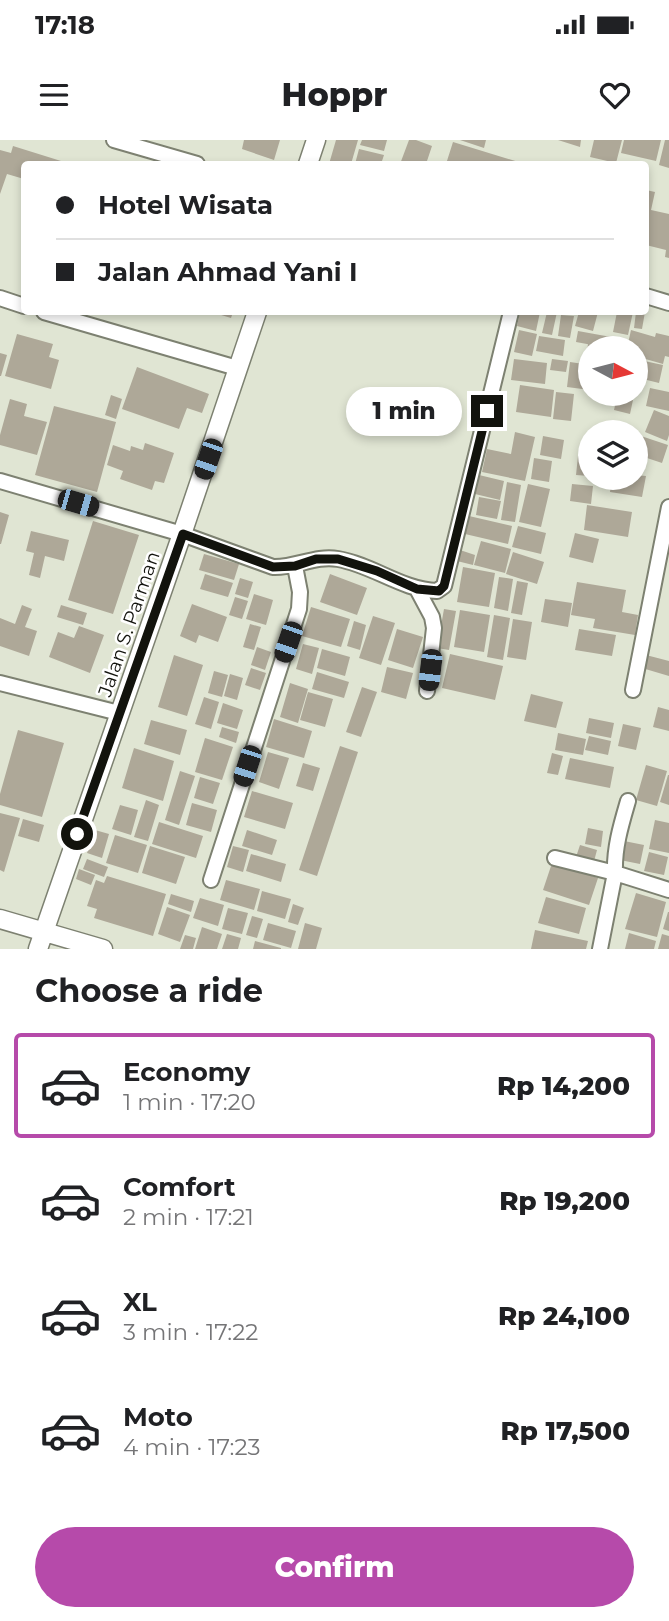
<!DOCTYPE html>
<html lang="en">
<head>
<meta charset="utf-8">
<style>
  body { margin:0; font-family:Montserrat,sans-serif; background:#f2f2f2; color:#202124; height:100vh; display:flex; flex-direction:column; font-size:26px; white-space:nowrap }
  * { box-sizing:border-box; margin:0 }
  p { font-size:23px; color:#757577 }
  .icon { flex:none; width:38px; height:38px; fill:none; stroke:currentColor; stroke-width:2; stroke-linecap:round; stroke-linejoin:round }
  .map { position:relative; height:809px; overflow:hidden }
  .sheet { display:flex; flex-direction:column; background:#fff; flex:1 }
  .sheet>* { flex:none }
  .guide { position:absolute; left:21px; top:21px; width:628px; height:154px; border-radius:7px; box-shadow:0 4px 10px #0003; display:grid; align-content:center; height:154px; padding:0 35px; background:#fff }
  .needle { width:46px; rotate:97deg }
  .controls { position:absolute; left:578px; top:196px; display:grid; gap:14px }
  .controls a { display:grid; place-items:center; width:70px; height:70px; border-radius:50%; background:#fff; box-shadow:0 4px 10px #0003; font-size:35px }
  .end { position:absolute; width:32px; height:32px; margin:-16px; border:9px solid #12130d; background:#fff; box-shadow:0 0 0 4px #fff }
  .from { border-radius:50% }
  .bubble { position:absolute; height:49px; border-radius:24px; background:#fff; box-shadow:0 4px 10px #0003; font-size:23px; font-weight:800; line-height:49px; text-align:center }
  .car { position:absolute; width:21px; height:42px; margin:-21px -10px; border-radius:9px; box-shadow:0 0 5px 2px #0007; background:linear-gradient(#222 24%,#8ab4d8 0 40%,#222 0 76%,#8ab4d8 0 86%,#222 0) }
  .guide b { display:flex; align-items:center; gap:24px; height:66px; font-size:26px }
  .guide b+b { border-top:2px solid #e0e0e0 }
  .guide i { width:18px; height:18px; background:#202124 }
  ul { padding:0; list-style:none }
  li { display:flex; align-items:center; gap:21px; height:105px; margin:0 14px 10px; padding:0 21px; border:4px solid transparent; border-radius:7px }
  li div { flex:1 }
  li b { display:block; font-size:26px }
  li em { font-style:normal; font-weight:800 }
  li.active { border-color:#b64aaa }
  li>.icon { width:63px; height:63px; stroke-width:1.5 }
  h2 { padding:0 35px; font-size:32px; line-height:84px }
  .cta { display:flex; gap:14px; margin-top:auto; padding:14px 35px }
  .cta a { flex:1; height:80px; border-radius:42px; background:#b64aaa; color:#fff; font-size:28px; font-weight:800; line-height:80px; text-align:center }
  .status { display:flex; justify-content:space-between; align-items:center; height:49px; padding:0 35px; background:#fff; direction:ltr }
  .status svg { height:19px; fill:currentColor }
  header { display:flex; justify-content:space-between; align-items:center; height:91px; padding:0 35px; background:#fff; font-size:32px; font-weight:800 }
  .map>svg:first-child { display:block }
  .building { fill:#aea898 }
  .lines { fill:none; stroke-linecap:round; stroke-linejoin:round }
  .minor-casing { stroke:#7d8171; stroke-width:18 }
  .tertiary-casing { stroke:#7d8171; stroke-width:21 }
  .minor { stroke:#fff; stroke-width:14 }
  .tertiary { stroke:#fff; stroke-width:18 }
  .route { stroke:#12130d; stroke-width:9 }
  .labels { text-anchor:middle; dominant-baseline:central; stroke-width:5; stroke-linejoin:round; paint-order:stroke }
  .street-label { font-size:19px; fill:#12130d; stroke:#fff }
</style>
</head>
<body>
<div class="status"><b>17:18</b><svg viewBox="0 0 49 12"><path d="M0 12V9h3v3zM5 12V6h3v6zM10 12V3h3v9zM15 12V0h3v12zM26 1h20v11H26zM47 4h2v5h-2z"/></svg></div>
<header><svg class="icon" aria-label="menu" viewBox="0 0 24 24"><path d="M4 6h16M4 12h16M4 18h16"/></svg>Hoppr<svg class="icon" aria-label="heart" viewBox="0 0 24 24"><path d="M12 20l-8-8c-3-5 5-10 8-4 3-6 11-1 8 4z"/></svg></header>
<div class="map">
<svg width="669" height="809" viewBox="0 0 669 809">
  <rect width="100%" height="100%" fill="#e0e5d3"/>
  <path class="building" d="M244,0H280L274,20L242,9Z
    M336,0H358L351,24H329Z
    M362,0H387L384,11L360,5Z
    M409,0H416L432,6L426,24H400Z
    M460,0H486L484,8Z
    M558,0H581L580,7Z
    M594,0H622L616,23L590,17Z
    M624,0H661L656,21L621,13Z
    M665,0H669V28L659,25Z
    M453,2L525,24H446Z
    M13,6L61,21L60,24H24V39L7,34L0,54V10L11,13Z
    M359,9L384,15L381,24H355Z
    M646,50L655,52L651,70L669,74V118L665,117L666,110L646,105Z
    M219,172H233L231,178L218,174Z
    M520,172H540L536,191L517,186Z
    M547,172H557L552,195L542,193Z
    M579,172H598L593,191L575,186Z
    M617,172H633L628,195L613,192Z
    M636,172H645L642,189L634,188Z
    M561,175L574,176L570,198L558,196Z
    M519,190L537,194L532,216L514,212Z
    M631,190L655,197L656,193L669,196V217L665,216L663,224L635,216V208H627Z
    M578,191L611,197L609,208L576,202Z
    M17,194L53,204L49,217L59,220L51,249L5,236Z
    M539,196L565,200L563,216L536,211Z
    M588,204L590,205V223H585Z
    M0,213L7,215L1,236H0Z
    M514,219L547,223L545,244L511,240Z
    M552,219L568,221L566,232L550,230Z
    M635,219L663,225L659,243L635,237Z
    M570,222L590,225V250L567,247Z
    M137,227L209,254L202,273L187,268L179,289L122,269Z
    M520,245L554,250L551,277L516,272Z
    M635,245L639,246L635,258L623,254H635Z
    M650,248L669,252V271L646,266Z
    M556,252L574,254L571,281L553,279Z
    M111,255L122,259L116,279L105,275Z
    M617,256L633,260L630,274L614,270Z
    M10,259L27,264L24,276L47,282L37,315L0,305V295Z
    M54,266L116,282L97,352L35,335Z
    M654,270L669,276V295L667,301L645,292Z
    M515,292L535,297L525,341L482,332L487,309L511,314Z
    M635,294L668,305L662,323L635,314Z
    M543,296L564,300L561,319L540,315Z
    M145,303L174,313L164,343L155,341L152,350L120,339L123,331L107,325L113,305L130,311L131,306L143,310Z
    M578,316L590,317V336L576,335Z
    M534,318L552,321L549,342L531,339Z
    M479,335L504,341L500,360L475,354Z
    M635,335L646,336L642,357L610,352L612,338H635Z
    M507,342L521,345L515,382L501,380Z
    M528,344L550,349L541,387L519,382Z
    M572,344L593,346L591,364L570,361Z
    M479,357L501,361L497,379L476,375Z
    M587,365L632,372L628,397L584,390Z
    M0,372L9,375L1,404H0Z
    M469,376L512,386L508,404L465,394Z
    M93,381L139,395L113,474L68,460Z
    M518,386L546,393L541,414L512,407Z
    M31,391L69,400L64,421L45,416L40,438L29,435L34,413L26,411Z
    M575,393L599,399L593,423L569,417Z
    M481,401L511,409L505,433L474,425Z
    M460,410L475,415L473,425L457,421Z
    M513,412L544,422L537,444L506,434Z
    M204,414L239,424L234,440L199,430Z
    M463,427L495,433L489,467L457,462Z
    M205,434L233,443L228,457L200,449Z
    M330,434L367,448L357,475L320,462Z
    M499,437L513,439L508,471L494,468Z
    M240,438L253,442L248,458L235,454Z
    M517,441L528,443L522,475L511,473Z
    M577,442L626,450L622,472L638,475L635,495L593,488L595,479L571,475Z
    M254,454L273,460L266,485L246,479Z
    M235,457L248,461L242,479L229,475Z
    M545,459L572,463L568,487L541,482Z
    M192,464L227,477L218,502L199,495L196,503L180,496Z
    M22,465L32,469L25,487L37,491L29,516L0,506V478L15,484Z
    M61,465L87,473L83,485L57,477Z
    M311,467L350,479L341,507L302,496Z
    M444,469L456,471L449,510L437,508Z
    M460,470L490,475L484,512L454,507Z
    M494,475L510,478L503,520L487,517Z
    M373,476L395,483L381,525L359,518Z
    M513,479L532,482L526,520L507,517Z
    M354,481L366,485L360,510L347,506Z
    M250,484L261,487L254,510L243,507Z
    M79,486L104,495L90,533L49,517L58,492L74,498Z
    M397,489L423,497L413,528L388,520Z
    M579,489L616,495L612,516L575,510Z
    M303,504L319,508L312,534L296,529Z
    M257,507L271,512L265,530L251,525Z
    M322,509L350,517L345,536L317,528Z
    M450,514L503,526L495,560L442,548Z
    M174,515L203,525L187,576L158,567Z
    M646,515L669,521V536L642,528Z
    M387,527L413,533L406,559L381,552Z
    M251,528L266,533L260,550L245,545Z
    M214,531L228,535L222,557L208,553Z
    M317,532L349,542L344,558L312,549Z
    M230,534L243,538L237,560L224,556Z
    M290,543L308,549L298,583L280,577Z
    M362,547L377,552L361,597L346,592Z
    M308,552L333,559L325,587L300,580Z
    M531,554L563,562L556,588L524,581Z
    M204,557L219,562L211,589L195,584Z
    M223,563L243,570L237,589L217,583Z
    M658,567L669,570V591L653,587Z
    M589,578L614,583L611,598L586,593Z
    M274,579L312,591L304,618L266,607Z
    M151,580L187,590L180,615L144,604Z
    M623,584L641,588L636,610L618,606Z
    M222,587L239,592L236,603L219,597Z
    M18,590L64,603L42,677L0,665V654Z
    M558,593L586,599L583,615L555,610Z
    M589,596L611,601L608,615L585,610Z
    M205,598L233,607L222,640L195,632Z
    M340,606L358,612L317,736L299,730Z
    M134,608L174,621L163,661L122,648Z
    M268,612L289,618L279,649L259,642Z
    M552,613L563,616L558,635L547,633Z
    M570,618L614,627L610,648L565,639Z
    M303,623L320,628L313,651L296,646Z
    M646,625L667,631L657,666L636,660Z
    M180,631L195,636L179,685L165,680Z
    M668,635H669V665L660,662Z
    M200,637L220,643L213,664L194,658Z
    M252,651L293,663L285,689L244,677Z
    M146,660L159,665L148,701L134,697Z
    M192,663L217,670L211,692L186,685Z
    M120,665L138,670L131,695L112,689Z
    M0,673L20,678L4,732L0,730Z
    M23,679L44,685L39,702L18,696Z
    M655,680L669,683V713L649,709Z
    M159,682L203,696L196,718L152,704Z
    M588,688L603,691L601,707L585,704Z
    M95,690L109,694L102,718L87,713Z
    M247,690L277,700L272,715L242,706Z
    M115,695L147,705L138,733L106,723Z
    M624,701L644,705L640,724L620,720Z
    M580,705L597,710L593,725L575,720Z
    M150,706L185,717L176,744L142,733Z
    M233,706L249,710L243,732L227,727Z
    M649,712L668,717L664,735L644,731Z
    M251,714L286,724L281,742L246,731Z
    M87,719L108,727L104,737L83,729Z
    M552,723L598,738L589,765L543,750Z
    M79,729L95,735L91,745L76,739Z
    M107,736L166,754L153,796L94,778L97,769L87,766L96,740L104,743Z
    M226,740L260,749L254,770L220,760Z
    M262,751L291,759L285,779L257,771Z
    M636,753L666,762L657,797L625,789Z
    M171,754L194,761L191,772L168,764Z
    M546,757L586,768L579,794L538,783Z
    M200,758L224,765L218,786L193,778Z
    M293,764L304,768L298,785L288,782Z
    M167,767L190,775L180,802L158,794Z
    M228,768L248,773L242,794L222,789Z
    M668,772H669V791L663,789Z
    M252,776L263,779L257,798L246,795Z
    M268,783L296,791L291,808L263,800Z
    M305,783L322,788L316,809H298Z
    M202,787L222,794L217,809H195Z
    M535,790L588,801L586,809H531Z
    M629,793L656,801L654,809H625Z
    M227,794L241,798L238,809H222Z
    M662,794L669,796V809H658Z
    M185,795L196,798L193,809H180Z
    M255,801L281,808V809H253Z"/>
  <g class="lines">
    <defs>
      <path id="minor" d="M114,0L197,24
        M646,156L669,163
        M0,158L24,166
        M44,172L237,228
        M0,341L182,394L273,427C296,428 315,415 338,419C373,425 402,450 437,451L444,446L511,172
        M417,449L432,477L434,488L427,551
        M0,543L119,573
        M633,550L669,367
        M555,718L615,733C614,708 621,685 628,661
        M211,740L299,469L300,452L295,426
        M600,809L615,733L669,750"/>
      <path id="tertiary" d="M308,24L316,0
        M0,779L103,809
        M38,809L182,394L257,172"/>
    </defs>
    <use href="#minor" class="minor-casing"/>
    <use href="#tertiary" class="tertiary-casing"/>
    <use href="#minor" class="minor"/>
    <use href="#tertiary" class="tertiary"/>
  </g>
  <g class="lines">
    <path class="route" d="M77,694L183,394L273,427L295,426L316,419H338L377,431L417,449L439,451L444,446L487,271"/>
  </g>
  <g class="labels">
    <g class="street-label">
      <text transform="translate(129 484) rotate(-71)">Jalan S. Parman</text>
    </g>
  </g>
</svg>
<div class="controls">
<a><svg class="needle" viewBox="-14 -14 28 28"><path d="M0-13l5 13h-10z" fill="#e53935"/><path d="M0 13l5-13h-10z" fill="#757577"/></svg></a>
<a><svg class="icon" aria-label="layers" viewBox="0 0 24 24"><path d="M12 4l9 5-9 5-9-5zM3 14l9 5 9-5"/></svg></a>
</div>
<i class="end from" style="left:77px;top:694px"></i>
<i class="end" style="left:487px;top:271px"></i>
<div class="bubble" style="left:346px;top:247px;width:116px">1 min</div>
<i class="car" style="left:208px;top:319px;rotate:199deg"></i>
<i class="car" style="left:78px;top:363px;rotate:106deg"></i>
<i class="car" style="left:288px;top:502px;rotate:199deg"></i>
<i class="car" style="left:430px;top:530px;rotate:187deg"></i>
<i class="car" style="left:247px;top:626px;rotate:198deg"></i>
<div class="guide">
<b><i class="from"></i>Hotel Wisata</b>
<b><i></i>Jalan Ahmad Yani I</b>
</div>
</div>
<section class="sheet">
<h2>Choose a ride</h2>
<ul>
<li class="active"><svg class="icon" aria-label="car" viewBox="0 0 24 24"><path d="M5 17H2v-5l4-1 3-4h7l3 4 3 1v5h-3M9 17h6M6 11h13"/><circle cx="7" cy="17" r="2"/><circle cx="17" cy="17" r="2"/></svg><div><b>Economy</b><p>1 min · 17:20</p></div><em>Rp 14,200</em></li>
<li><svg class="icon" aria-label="car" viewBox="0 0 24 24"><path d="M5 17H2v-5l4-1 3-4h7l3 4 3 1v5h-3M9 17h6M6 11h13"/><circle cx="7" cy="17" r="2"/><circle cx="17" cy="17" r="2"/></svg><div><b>Comfort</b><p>2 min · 17:21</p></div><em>Rp 19,200</em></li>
<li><svg class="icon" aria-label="car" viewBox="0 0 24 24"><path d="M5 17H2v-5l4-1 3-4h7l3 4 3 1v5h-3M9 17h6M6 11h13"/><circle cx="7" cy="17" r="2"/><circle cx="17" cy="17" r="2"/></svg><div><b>XL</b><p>3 min · 17:22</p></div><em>Rp 24,100</em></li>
<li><svg class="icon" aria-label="car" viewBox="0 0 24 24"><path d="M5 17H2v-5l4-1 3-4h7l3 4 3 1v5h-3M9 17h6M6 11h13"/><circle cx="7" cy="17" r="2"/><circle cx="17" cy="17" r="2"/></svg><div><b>Moto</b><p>4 min · 17:23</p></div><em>Rp 17,500</em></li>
</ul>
<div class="cta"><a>Confirm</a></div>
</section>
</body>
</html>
